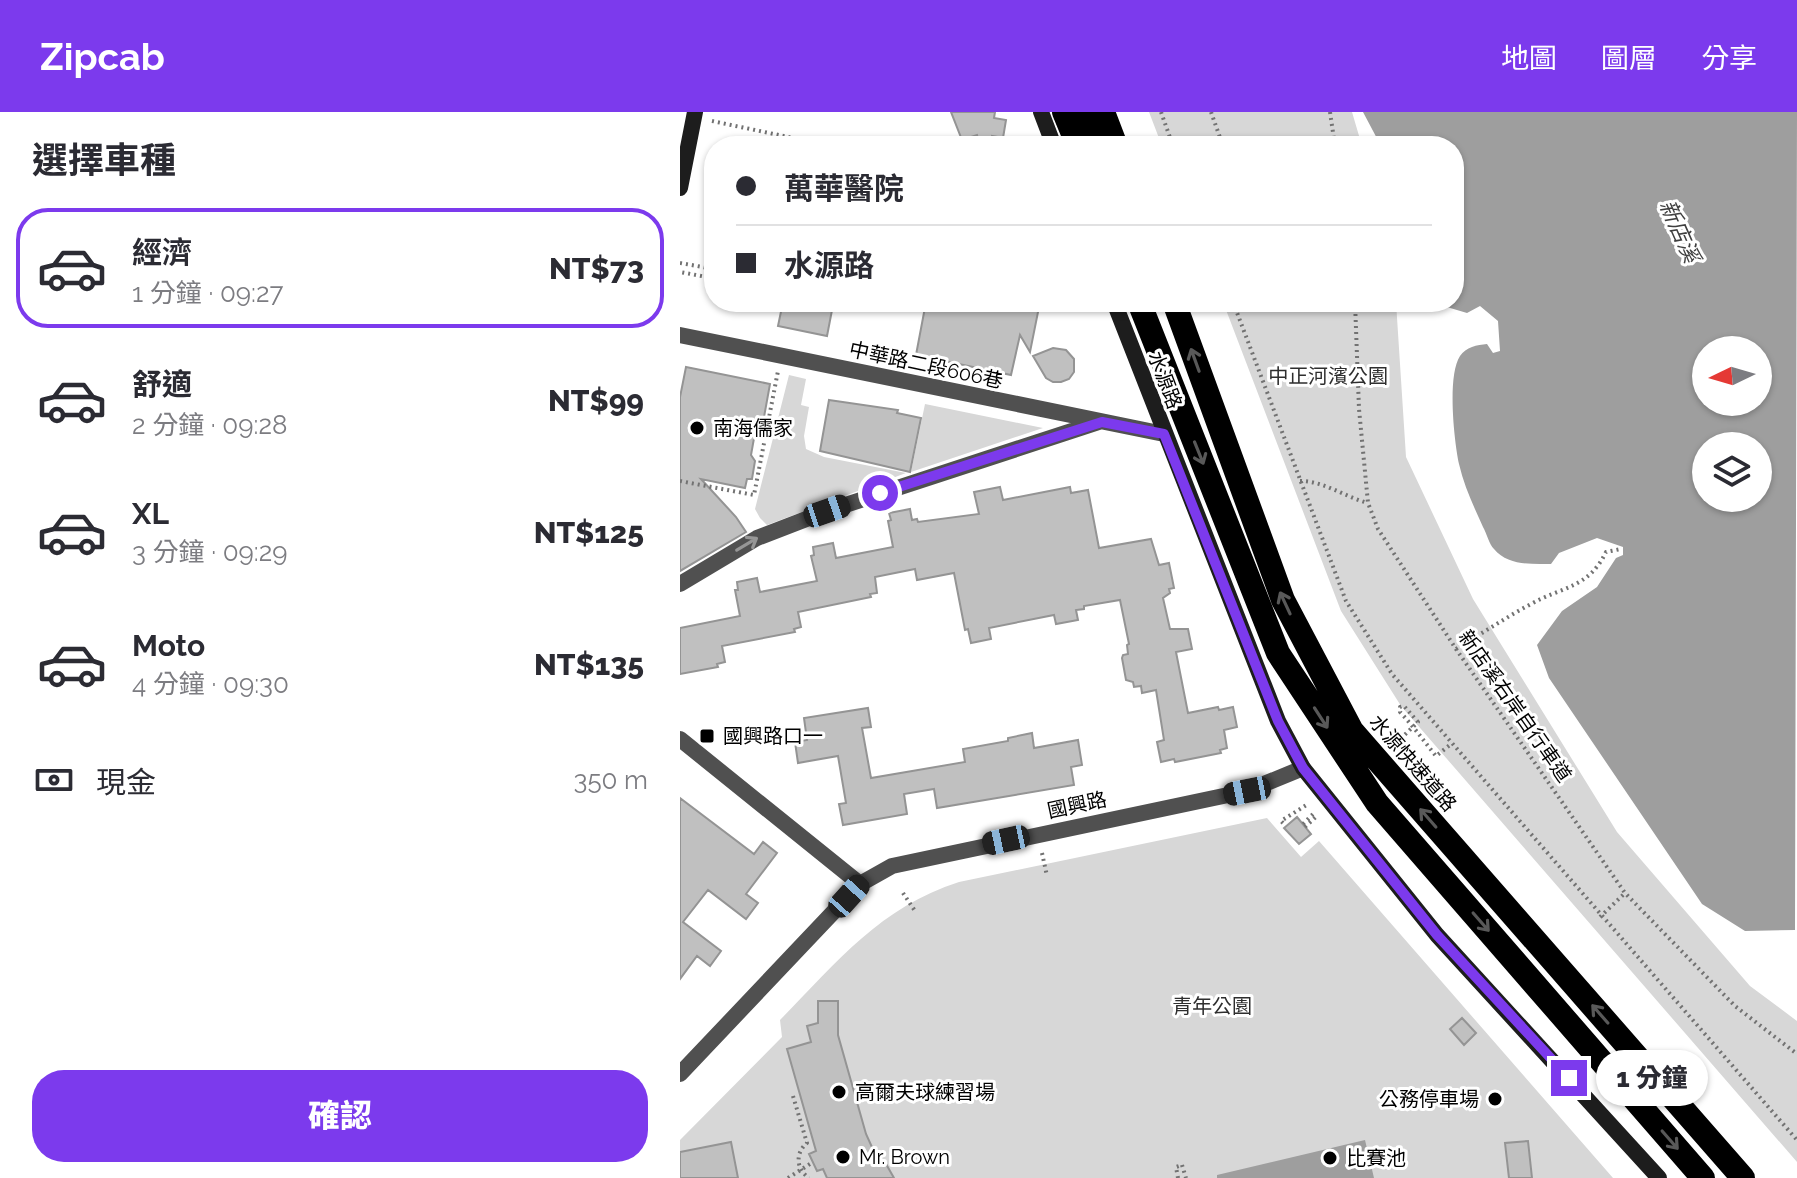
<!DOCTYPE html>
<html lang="zh-TW">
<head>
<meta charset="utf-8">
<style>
  body { margin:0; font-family:Raleway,"Noto Sans TC",sans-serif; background:#f7f7f7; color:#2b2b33; height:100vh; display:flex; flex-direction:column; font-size:30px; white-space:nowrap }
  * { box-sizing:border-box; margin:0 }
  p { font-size:26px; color:#7c7c81 }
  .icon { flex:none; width:44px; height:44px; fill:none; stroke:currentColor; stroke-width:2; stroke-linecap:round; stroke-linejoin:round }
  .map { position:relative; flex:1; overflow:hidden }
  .drawer { display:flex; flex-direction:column; background:#fff; width:680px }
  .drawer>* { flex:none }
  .top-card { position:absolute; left:24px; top:24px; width:760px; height:176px; border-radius:32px; box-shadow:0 2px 6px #0004; display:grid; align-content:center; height:176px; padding:0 32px; background:#fff }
  .needle { width:52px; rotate:265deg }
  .tools { position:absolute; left:1012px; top:224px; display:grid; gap:16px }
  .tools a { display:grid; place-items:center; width:80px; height:80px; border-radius:50%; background:#fff; box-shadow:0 2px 6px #0004; font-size:40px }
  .end { position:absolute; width:36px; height:36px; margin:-18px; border:10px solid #7c3aed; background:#fff; box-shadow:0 0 0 4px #fff }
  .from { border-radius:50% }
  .bubble { position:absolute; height:56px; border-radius:28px; background:#fff; box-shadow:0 2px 6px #0004; font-size:26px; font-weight:800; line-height:56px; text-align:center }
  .car { position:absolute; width:24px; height:48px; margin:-24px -12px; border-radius:10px; box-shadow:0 0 6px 2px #0007; background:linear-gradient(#222 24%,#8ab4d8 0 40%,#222 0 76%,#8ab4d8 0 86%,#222 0) }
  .top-card b { display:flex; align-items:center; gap:28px; height:76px; font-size:30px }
  .top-card b+b { border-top:2px solid #e1e1e2 }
  .top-card i { width:20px; height:20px; background:#2b2b33 }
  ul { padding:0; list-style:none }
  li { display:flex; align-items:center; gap:24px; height:120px; margin:0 16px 12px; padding:0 16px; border:4px solid transparent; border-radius:32px }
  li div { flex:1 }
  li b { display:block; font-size:30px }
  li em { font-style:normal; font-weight:800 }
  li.current { border-color:#7c3aed }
  li>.icon { width:72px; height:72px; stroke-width:1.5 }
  h2 { padding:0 32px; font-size:36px; line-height:96px }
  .pay { display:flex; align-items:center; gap:20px; height:88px; padding:0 32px; font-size:30px }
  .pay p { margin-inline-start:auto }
  .primary-button { display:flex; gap:16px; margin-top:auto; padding:16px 32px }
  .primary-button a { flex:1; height:92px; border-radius:32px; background:#7c3aed; color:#fff; font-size:32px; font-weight:800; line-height:92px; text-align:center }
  header { display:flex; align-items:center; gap:48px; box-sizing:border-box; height:112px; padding:0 40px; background:#7c3aed; color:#fff }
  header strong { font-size:38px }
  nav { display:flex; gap:44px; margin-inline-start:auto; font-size:28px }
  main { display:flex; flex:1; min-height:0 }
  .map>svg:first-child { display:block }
  .green { fill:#d7d7d7 }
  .water { fill:#9e9e9e; fill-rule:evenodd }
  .building { fill:#c0c0c0; stroke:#949494; stroke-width:2 }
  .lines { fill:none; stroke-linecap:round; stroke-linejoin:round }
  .path { stroke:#727272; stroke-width:4; stroke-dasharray:2 4; stroke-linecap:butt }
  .street { stroke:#505050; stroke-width:16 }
  .secondary { stroke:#1d1d1d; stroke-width:16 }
  .highway { stroke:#000; stroke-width:24 }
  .oneway { stroke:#595959 }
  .oneway2 { stroke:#969696 }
  .route { stroke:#7c3aed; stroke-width:10 }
  .poi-dot { fill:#000; stroke:#fff; stroke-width:3 }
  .labels { text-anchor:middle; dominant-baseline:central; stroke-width:6; stroke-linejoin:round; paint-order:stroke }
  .street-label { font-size:20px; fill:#000; stroke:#fff }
  .park-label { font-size:20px; fill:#2e2e2e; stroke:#fff }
  .poi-label { font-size:20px; fill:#000; stroke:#fff; text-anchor:start }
  .water-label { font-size:22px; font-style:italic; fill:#3f3f3f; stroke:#fff }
</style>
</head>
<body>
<header>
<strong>Zipcab</strong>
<nav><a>地圖</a><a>圖層</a><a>分享</a></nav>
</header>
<main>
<section class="drawer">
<h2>選擇車種</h2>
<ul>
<li class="current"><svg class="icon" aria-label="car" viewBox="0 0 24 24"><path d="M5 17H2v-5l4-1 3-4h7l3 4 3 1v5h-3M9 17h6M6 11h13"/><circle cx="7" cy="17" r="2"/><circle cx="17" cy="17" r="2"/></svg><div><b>經濟</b><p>1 分鐘 · 09:27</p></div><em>NT$73</em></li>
<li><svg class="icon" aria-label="car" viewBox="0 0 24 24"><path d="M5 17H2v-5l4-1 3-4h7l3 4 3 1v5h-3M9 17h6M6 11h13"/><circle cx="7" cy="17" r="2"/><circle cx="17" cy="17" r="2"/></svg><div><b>舒適</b><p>2 分鐘 · 09:28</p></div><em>NT$99</em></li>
<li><svg class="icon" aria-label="car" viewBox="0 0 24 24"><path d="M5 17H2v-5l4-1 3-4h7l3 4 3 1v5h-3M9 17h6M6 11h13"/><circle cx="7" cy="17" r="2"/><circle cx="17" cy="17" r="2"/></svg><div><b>XL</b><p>3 分鐘 · 09:29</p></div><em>NT$125</em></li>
<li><svg class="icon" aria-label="car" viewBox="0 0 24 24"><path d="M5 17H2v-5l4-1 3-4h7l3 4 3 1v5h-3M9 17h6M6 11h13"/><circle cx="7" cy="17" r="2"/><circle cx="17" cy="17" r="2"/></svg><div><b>Moto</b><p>4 分鐘 · 09:30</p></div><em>NT$135</em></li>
</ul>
<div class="pay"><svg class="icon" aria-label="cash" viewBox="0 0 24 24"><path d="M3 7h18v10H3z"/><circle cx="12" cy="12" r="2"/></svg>現金<p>350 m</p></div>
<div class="primary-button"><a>確認</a></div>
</section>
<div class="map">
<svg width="1117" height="1066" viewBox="0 0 1117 1066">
  <rect width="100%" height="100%" fill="#fff"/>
  <path class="green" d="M469,0H672L682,34H482Z
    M543,190H716L726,345L793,487L937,720L1070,874L1117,909V1050L721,594L661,499Z
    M109,263L126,267L121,293L129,295L124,324L126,337L144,345L226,361L87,413L80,406L75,397Z
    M245,292L363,316L231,360Z
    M587,706L621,745L639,729L933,1066H58L0,1040V1028L102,925L100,908C156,851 200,795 279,770Z"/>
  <path class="water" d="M683,0H1117L1115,818L1065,819L1022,792L869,566L857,533L882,499L917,475L936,446L943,443V435L917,426L879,441L871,452C852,452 828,454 814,437C809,432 807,422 803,415C794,395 784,374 779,352C774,328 767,264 780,244C786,235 797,233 807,232L813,241L820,239L818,209L800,194L787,201L750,190H774V34H701ZM1026,238H1078V290H1026ZM1026,334H1078V386H1026Z
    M685,1028L694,1066H537V1063Z"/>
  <path class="building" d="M271,0H315L314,6L326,8L323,26L312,24L310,34H300L297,23L282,28Z
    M103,190H140L153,193L147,224L98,214Z
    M246,190H360L350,240L340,223L331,263L236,243Z
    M373,236L386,238L394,247V260L389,267L381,270H373L366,266L353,244Z
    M6,255L90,272L82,316L76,315L71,343L75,349L72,367H67L65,376L21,367L56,405L66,420L0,459V285Z
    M149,288L218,298L217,301L241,306L230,360L140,339Z
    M320,375L323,388L390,375L391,381L408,378L419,436L471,427L479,453L489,451L494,476L489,477L490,481L483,486L490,517H508L512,537L496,540L508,601L538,595L539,598L553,595L557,615L544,618L547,636L540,638L541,641L495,650L494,647L481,650L477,630L484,628L476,578L462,581L461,574L454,575L453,570L446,568L442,546L443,543L448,542L447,533L449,532L440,488L404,494V497L396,498L398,508L376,512L374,503L309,516L311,527L291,531L288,517L285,518L274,461L237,468L235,457L195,465L197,481L190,482L191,485L118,500L121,515L114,517L115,520L42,534L45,550L37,552L38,555L0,562V516L60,504L55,478H58L57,470L77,466L80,480L137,469L131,444L134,443L133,435L153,431L156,446L213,435L208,409L211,408L209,401L230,397L232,408L237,407L238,410L299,402L294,380Z
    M188,596L191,615L182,616L191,666L285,650L283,637L328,629V626L352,621L354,636L398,628L402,653L391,655L394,673L257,696L254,677L224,682L227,702L163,713L159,692L166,691L158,644L118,651L115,630L127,628L124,606Z
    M0,686L74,742L83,730L97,741L66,782L78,791L66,807L28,778L3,810L41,839L30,854L17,844L0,867Z
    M617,705L631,722L619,732L604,716Z
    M138,889H158V923L186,1022L196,1044L206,1052L214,1066H147L143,1057L137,1059L129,1042L136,1039L107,937L131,930L127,914L138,911Z
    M782,906L796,921L784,933L770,917Z
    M848,1029L852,1066H829L825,1031Z
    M51,1030L58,1066H0V1040Z"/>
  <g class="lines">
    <path class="path" d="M481,0L493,34
      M531,0L543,34
      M650,0L655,34
      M32,9L151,34
      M0,151L34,157L32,166L0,160
      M553,190L666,489L712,562L1117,1028
      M675,190L679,297L688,391L698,417L776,537L945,781L1055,894L1117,942
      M0,369L74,383L98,259
      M620,369C644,369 665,385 688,391
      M776,537C801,522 825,506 851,492C881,475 909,476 926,440L941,437
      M712,635L738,610L724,594L720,595V600C733,614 744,629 756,644L771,632
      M603,711L601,709L628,692
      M623,712L635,700
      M625,715L638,703
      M362,741L367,764
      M223,781L235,799
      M920,805L945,781
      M113,984L127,1031C115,1041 116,1057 129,1066
      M502,1053L506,1066
      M108,1066L133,1050
      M498,1066L496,1055L502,1053"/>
    <path class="street" d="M0,223L484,322
      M0,472L77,426L147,399L419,310
      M0,627L180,772
      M0,962L180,772L212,754L567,679L623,656"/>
    <path class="secondary" d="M361,0L374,34
      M0,76L15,0
      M434,190L598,609L623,656L757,823L979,1066"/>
    <path class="highway" d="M384,0L398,34
      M404,0L419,34
      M423,0L436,34
      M459,190L598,541L697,691L1023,1066
      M494,190L603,488L672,619L1063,1066"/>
  </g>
  <defs><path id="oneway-shaft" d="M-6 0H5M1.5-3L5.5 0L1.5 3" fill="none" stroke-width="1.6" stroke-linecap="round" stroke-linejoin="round" transform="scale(2)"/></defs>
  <g class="oneway">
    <use href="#oneway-shaft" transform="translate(515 248) rotate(-110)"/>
    <use href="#oneway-shaft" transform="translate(519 341) rotate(68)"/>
    <use href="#oneway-shaft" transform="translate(605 491) rotate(-115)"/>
    <use href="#oneway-shaft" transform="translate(641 606) rotate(57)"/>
    <use href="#oneway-shaft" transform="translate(748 706) rotate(-131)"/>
    <use href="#oneway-shaft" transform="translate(801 810) rotate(49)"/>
    <use href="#oneway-shaft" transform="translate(920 902) rotate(-131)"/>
    <use href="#oneway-shaft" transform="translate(990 1028) rotate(49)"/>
  </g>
  <use class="oneway2" href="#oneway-shaft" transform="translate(67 432) rotate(-31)"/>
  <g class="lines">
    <path class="route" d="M200,381L422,310L484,322L598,609L623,656L757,823L889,966"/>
  </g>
  <g class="poi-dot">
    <circle cx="17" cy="316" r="8"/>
    <rect x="19" y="616" width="16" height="16" rx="4"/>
    <circle cx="159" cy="980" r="8"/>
    <circle cx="815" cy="987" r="8"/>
    <circle cx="163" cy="1045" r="8"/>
    <circle cx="650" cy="1046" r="8"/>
  </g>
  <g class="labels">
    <g class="street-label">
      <text transform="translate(246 253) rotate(12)">中華路二段606巷</text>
      <text transform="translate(485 268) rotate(69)">水源路</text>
      <text transform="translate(835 594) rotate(55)">新店溪右岸自行車道</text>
      <text transform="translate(733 651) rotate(49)">水源快速道路</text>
      <text transform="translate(397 693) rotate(-12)">國興路</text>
    </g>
    <g class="park-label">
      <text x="648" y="264">中正河濱公園</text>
      <text x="532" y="894">青年公園</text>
    </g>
    <g class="poi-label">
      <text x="33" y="316">南海儒家</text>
      <text x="43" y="624">國興路口一</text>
      <text x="175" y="980">高爾夫球練習場</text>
      <text x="799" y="987" text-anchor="end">公務停車場</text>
      <text x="179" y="1045">Mr. Brown</text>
      <text x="666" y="1046">比賽池</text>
    </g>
    <g class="water-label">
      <text transform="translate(1000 119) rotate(66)">新店溪</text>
    </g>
  </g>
</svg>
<div class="tools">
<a><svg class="needle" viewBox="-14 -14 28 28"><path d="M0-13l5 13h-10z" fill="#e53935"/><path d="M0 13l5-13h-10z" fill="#7c7c81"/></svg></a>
<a><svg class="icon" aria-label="layers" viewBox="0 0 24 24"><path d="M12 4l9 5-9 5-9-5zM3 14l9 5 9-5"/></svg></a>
</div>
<i class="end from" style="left:200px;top:381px"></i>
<i class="end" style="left:889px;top:966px"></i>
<div class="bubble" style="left:916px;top:938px;width:112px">1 分鐘</div>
<i class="car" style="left:147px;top:399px;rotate:71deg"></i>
<i class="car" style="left:567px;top:679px;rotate:259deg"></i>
<i class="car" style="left:326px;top:728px;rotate:258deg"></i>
<i class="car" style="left:169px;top:784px;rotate:42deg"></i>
<div class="top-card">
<b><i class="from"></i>萬華醫院</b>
<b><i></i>水源路</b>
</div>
</div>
</main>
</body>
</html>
